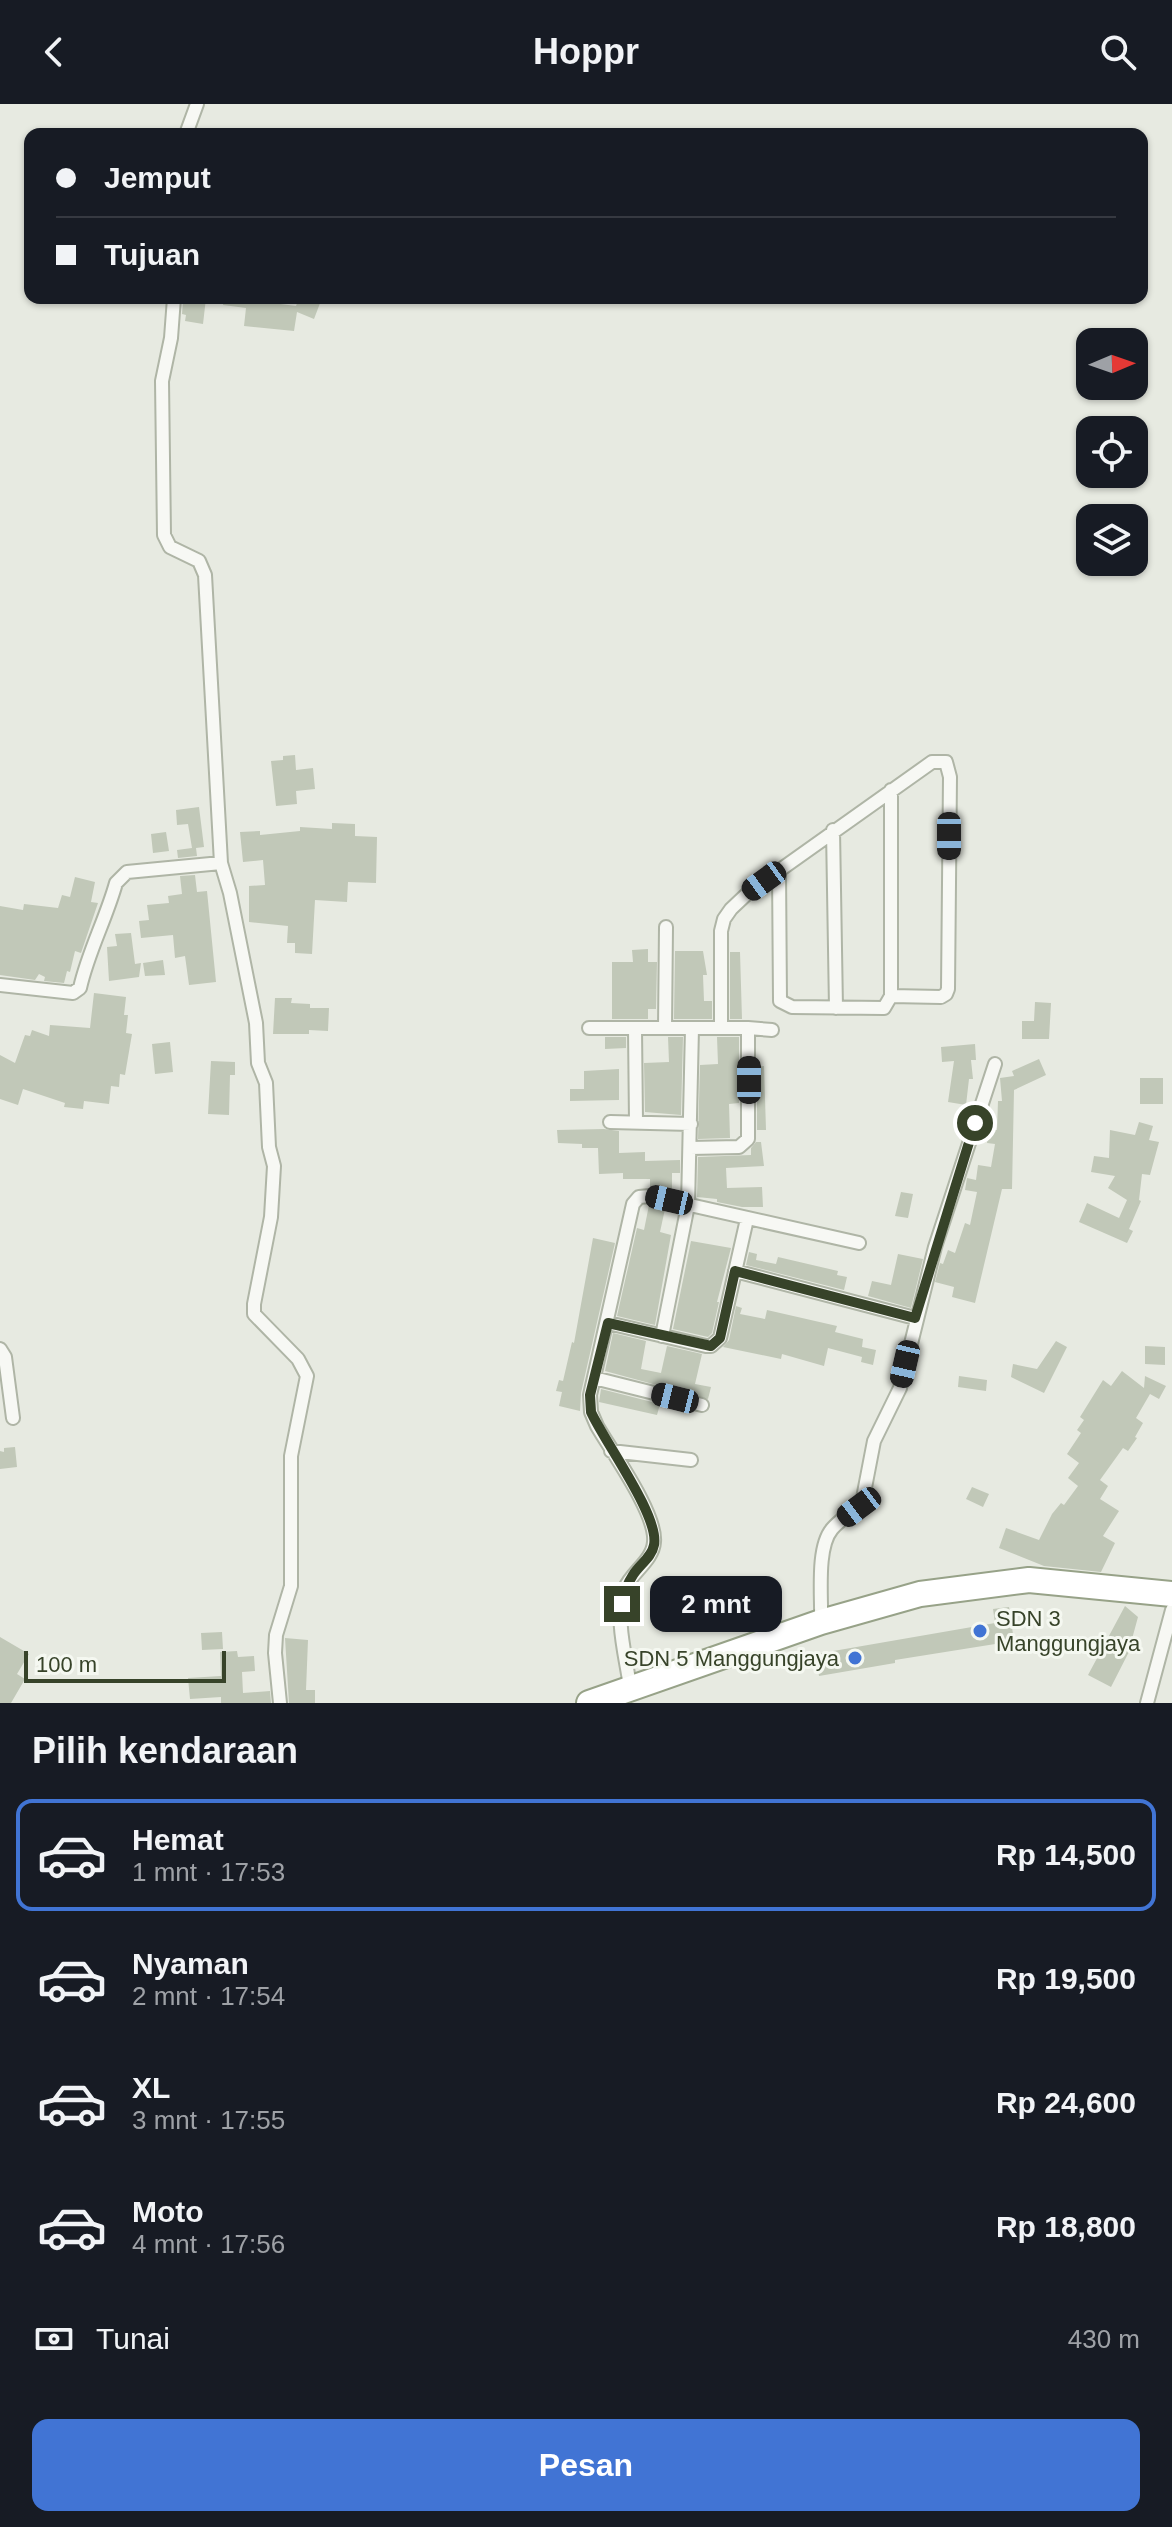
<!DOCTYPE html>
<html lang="id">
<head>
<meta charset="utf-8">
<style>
  body { margin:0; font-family:Helvetica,sans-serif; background:#242831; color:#f1f3f6; height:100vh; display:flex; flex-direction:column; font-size:30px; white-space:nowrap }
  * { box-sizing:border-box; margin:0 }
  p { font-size:26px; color:#9ea1a6 }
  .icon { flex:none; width:44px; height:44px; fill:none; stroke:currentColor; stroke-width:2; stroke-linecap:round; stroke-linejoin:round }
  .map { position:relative; height:1599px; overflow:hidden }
  .panel { display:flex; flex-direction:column; background:#171b24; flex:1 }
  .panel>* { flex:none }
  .banner { position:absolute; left:24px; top:24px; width:1124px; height:176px; border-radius:16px; box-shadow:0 2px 6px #0004; display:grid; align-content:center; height:176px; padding:0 32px; background:#171b24 }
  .needle { width:52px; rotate:88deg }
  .tools { position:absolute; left:1076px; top:224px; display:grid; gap:16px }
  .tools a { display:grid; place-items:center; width:72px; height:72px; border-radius:16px; background:#171b24; box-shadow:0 2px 6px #0004; font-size:40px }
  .scale { position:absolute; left:24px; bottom:20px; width:202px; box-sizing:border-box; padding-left:8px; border:4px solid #374329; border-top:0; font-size:22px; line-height:28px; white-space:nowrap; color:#374329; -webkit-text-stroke:6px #f5f8f1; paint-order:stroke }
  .end { position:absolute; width:36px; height:36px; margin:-18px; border:10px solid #374329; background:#fff; box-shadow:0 0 0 4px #fff }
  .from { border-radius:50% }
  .bubble { position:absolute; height:56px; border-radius:16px; background:#171b24; box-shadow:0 2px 6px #0004; font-size:26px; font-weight:700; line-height:56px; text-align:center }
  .car { position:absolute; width:24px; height:48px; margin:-24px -12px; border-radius:10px; box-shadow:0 0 6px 2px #0007; background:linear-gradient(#222 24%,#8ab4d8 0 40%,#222 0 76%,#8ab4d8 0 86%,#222 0) }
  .banner b { display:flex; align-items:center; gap:28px; height:76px; font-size:30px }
  .banner b+b { border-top:2px solid #363941 }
  .banner i { width:20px; height:20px; background:#f1f3f6 }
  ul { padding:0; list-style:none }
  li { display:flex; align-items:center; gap:24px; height:112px; margin:0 16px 12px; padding:0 16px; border:4px solid transparent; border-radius:16px }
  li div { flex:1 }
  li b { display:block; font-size:30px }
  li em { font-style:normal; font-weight:700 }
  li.on { border-color:#4174d4 }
  li>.icon { width:72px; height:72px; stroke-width:1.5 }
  h2 { padding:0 32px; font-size:36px; line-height:96px }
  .pay { display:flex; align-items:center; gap:20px; height:88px; padding:0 32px; font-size:30px }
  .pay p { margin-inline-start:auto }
  .action { display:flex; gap:16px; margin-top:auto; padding:16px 32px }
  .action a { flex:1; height:92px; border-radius:16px; background:#4174d4; color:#fff; font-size:32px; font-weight:700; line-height:92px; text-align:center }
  header { display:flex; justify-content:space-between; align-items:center; height:104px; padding:0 32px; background:#171b24; font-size:36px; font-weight:700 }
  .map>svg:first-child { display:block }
  .building { fill:#c1c8b8 }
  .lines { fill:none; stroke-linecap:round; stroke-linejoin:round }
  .street-casing { stroke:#afb5a6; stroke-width:16 }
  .highway-casing { stroke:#97a288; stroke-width:28 }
  .street { stroke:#f7f8f4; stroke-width:12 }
  .highway { stroke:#fff; stroke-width:24 }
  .route { stroke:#374329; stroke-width:10 }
  .poi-dot { fill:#4174d4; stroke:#f5f8f1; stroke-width:3 }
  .labels { text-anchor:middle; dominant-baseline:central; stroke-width:6; stroke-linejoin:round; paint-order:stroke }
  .poi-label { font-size:22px; fill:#374329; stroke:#f5f8f1; text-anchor:start }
</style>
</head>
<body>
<header><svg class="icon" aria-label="back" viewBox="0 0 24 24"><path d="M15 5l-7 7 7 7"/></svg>Hoppr<svg class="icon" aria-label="search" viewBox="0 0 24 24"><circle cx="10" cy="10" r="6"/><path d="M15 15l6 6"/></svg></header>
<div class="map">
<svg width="1172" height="1599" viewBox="0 0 1172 1599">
  <rect width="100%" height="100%" fill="#e7eae1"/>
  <path class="building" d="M194,194H206L203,220L185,217L186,211L182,210L183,197L193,198Z
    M224,194H266L265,198L296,202L299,194H322L314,215L297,208L294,227L244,222L246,204L223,201Z
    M295,651L296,666L313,664L315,685L296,687L297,700L276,702L271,657L283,656V652Z
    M199,703L204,743L196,744L197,752L178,754L177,746L192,744L188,720L177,721L176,706Z
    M332,719L355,720V732L377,733L376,779L348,778L347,798L315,796L312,850L295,849V839H287L288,822L249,818V782L265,781L263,756L243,758L240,728L260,727V731L300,727V723L332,725Z
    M166,728L169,747L153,749L151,730Z
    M195,771L197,788L207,787L216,878L189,881L185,852L175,854L173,831L141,834L139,817L149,816L147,801L169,799L168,792L182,790L180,772Z
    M75,773L95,778L91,798L98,799L81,849L75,847L70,868L67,867L64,879L44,877L45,873L39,870L35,876L0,871V802L23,806L24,800L58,804L62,791L70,793Z
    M131,829L135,860L141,859L139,873L109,877L107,843L117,842L115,830Z
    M648,845V858H657L656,905H648V915H612V858H633L632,846Z
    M675,847H703L707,871H703L704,897H712V915H674Z
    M730,848H740L742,915H730Z
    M163,856L165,871L145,872L143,859Z
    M94,889L126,893L124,911H128L126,929L132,930L125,971L120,970L119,983L111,982L109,1000L84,997L83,1005L64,1003L65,999L23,985L18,1001L0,995V951L15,959L25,931L30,932L32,926L49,932L50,921L90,924Z
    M275,894H292L291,899L310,900V904H329L328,927L309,926V930H273Z
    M1035,898L1051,899L1049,935H1022V917H1034Z
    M605,933H626V944L605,945Z
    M668,933H683L681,1011L645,1008L644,959L669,958Z
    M717,933H739V999L729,1000L730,1034L698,1035L700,961L718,960Z
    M170,938L173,968L155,970L152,940Z
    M975,940L976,956H971L973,975H969L966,1001L948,998L954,957L942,958L941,943Z
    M1039,955L1046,971L1014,986L1012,1085H1002L975,1199L952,1193L954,1183L935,1178L940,1159L943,1160L948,1146L955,1149L965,1119L970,1121L977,1088L965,1086L967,1074L976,1076L978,1061L991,1063L995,1040L987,1039L989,1025L997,1026L998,997H1002L1000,974L1014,972L1012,967Z
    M211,957L235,958V971H230L229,1011L208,1010Z
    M764,962L766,1026H757V963Z
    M619,965V996L570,997V985H584V967Z
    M1140,974H1163V1000H1140Z
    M1139,1018L1153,1022L1149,1036L1159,1038L1150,1071L1142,1070L1139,1096L1141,1097L1129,1125L1133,1127L1127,1139L1079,1118L1087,1099L1119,1114L1127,1096L1108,1084L1115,1072L1091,1068L1094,1052L1109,1054L1110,1026L1135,1031Z
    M604,1025L619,1027V1049L645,1048V1057L680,1056V1069H672V1086L650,1083V1075H623V1069L599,1070L598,1044H582V1040L558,1039L557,1026Z
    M756,1038H761L764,1062L726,1064L727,1084L762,1083L763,1103H742L717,1098V1095L697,1093L698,1053L751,1051V1044Z
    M901,1088L913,1090L908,1114L895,1112Z
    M649,1101L665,1105L660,1128L671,1131L655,1221L617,1212L637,1124L644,1126Z
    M593,1134L615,1139L581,1289L580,1307L559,1302L562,1288L556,1287L559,1276L563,1277L572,1238L574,1239Z
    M691,1137L731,1144L717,1198H719L712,1229L708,1233L673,1225Z
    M749,1148L757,1150L756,1156L776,1160L778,1153L838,1167L837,1171L847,1173L844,1186L746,1161Z
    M898,1150L923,1155L911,1204L868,1192L872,1177L891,1181Z
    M736,1202L742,1204L740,1210L765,1215L767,1206L837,1222L835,1228L863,1235L862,1243L876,1246L873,1261L861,1258L862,1253L828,1244L824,1262L782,1250L781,1255L723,1243L729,1236Z
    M613,1229L646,1237L641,1265L661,1269L667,1242L702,1250L695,1280L711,1283L708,1295L605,1267Z
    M1056,1237L1067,1243L1044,1289L1011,1273L1013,1260L1037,1265Z
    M1145,1242L1165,1243V1261L1145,1260Z
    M1122,1267L1144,1284L1145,1272L1166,1282L1159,1295L1150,1290L1136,1314L1143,1319L1135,1333L1137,1334L1128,1347L1123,1344L1100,1376L1108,1382L1100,1395L1119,1407L1103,1432L1115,1439L1101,1468L1044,1462L999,1444L1006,1424L1039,1436L1052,1410L1061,1399L1064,1401L1078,1382L1068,1374L1079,1359L1067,1350L1081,1329L1077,1326L1084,1316L1080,1313L1103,1276L1111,1282Z
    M959,1272L987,1276L986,1287L958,1283Z
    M601,1285L660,1300L657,1311L599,1298Z
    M15,1343L17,1363L0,1365V1347L4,1348V1344Z
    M972,1383L989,1390L983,1403L966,1395Z
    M1125,1502L1138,1513L1132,1535L1135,1536L1111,1583L1088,1571Z
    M1009,1503L1014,1537L895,1556V1559L819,1572L816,1550L995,1519L993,1505Z
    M222,1528L223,1545L202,1546L201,1529Z
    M0,1533L29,1550L17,1570L25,1575L11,1599H0Z
    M285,1534L308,1536L306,1586H315V1599H289Z
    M237,1547L238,1553L254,1552L255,1567L242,1568L243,1589L270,1587L271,1599H221V1593L190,1595L188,1574L221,1572L220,1548Z"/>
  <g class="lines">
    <defs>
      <path id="street" d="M186,30L197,0
        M174,194L171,234L162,277L164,431L170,443L199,457L205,471L221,759L230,789L256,919L258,959L266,979L269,1043L274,1062L271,1113L254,1200V1210L298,1255L307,1272L291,1352V1482L276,1531L275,1549L280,1599
        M833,726L836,904
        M779,766L780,897L792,903L884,904L891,892V686
        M0,881L73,889L80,884C88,848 106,815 116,779L127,768L221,759
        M589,924H748L772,926
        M665,924L666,823
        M721,924V827L724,815L731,805L749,788L932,658H946L950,673L948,885L946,890L941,893L891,892
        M635,925L636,1018
        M610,1018L691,1020
        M690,1044L739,1043L748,1035V924
        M735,1167L915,1214
        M608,1219L706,1242H711L720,1234L747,1115
        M662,1232L688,1101L692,924
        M0,1245L5,1253L13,1314
        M594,1274L702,1301
        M611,1347L691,1356
        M821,1518C822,1493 816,1444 832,1425C842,1413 856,1408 863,1394L874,1337L900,1284L935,1143L995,960
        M630,1583C626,1552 614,1514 625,1484C632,1468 653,1456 654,1438C657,1410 612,1348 597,1322L591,1308L590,1291L633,1100L639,1093L650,1092L859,1139
        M1147,1599L1172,1506"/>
      <path id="highway" d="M589,1599L821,1518L920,1490L1029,1476L1172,1490"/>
    </defs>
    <use href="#street" class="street-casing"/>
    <use href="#highway" class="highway-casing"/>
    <use href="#street" class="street"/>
    <use href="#highway" class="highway"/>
  </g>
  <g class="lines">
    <path class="route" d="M622,1500C624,1489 627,1480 633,1471C639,1461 652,1453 654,1441C660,1413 604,1337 591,1308L590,1291L608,1219L711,1242L720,1234L735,1167L915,1214L975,1019"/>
  </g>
  <g class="poi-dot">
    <circle cx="980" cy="1527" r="8"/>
    <circle cx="855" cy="1554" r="8"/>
  </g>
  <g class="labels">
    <g class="poi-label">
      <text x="996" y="1514">SDN 3<tspan x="996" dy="25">Manggungjaya</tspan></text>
      <text x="839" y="1554" text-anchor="end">SDN 5 Manggungjaya</text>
    </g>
  </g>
</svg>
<div class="tools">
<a><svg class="needle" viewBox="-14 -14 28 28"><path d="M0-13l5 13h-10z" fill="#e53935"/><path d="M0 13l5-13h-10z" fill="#9ea1a6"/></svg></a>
<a><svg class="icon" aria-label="locate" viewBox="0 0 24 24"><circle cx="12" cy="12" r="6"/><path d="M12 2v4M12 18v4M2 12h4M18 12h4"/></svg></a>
<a><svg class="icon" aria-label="layers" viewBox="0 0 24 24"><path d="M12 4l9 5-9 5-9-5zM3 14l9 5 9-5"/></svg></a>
</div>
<div class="scale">100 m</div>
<i class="end from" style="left:975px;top:1019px"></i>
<i class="end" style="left:622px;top:1500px"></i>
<div class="bubble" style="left:650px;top:1472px;width:132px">2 mnt</div>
<i class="car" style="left:949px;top:732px;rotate:180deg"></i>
<i class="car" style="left:764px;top:777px;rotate:234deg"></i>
<i class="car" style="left:749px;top:976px;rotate:0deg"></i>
<i class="car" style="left:669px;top:1096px;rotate:283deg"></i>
<i class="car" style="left:905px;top:1260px;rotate:193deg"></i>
<i class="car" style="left:675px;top:1294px;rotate:284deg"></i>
<i class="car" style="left:859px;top:1403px;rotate:233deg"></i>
<div class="banner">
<b><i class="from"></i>Jemput</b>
<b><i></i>Tujuan</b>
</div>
</div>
<section class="panel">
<h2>Pilih kendaraan</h2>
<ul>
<li class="on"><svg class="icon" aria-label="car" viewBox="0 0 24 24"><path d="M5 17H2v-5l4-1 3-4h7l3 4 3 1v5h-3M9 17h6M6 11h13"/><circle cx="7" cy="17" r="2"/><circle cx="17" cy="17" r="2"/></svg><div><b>Hemat</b><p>1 mnt · 17:53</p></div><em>Rp 14,500</em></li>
<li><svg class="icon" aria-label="car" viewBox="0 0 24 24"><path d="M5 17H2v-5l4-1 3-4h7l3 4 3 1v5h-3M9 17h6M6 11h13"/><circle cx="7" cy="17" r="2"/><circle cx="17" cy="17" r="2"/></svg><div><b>Nyaman</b><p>2 mnt · 17:54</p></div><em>Rp 19,500</em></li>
<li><svg class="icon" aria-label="car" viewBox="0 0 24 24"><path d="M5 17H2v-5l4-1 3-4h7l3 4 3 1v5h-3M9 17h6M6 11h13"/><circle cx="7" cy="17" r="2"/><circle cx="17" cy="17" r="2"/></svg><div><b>XL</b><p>3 mnt · 17:55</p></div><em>Rp 24,600</em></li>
<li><svg class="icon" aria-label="car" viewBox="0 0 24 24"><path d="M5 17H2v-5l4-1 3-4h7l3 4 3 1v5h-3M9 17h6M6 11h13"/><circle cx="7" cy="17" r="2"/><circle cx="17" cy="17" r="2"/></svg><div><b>Moto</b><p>4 mnt · 17:56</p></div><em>Rp 18,800</em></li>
</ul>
<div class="pay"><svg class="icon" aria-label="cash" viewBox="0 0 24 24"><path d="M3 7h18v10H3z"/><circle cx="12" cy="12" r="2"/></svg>Tunai<p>430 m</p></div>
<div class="action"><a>Pesan</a></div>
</section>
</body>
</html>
